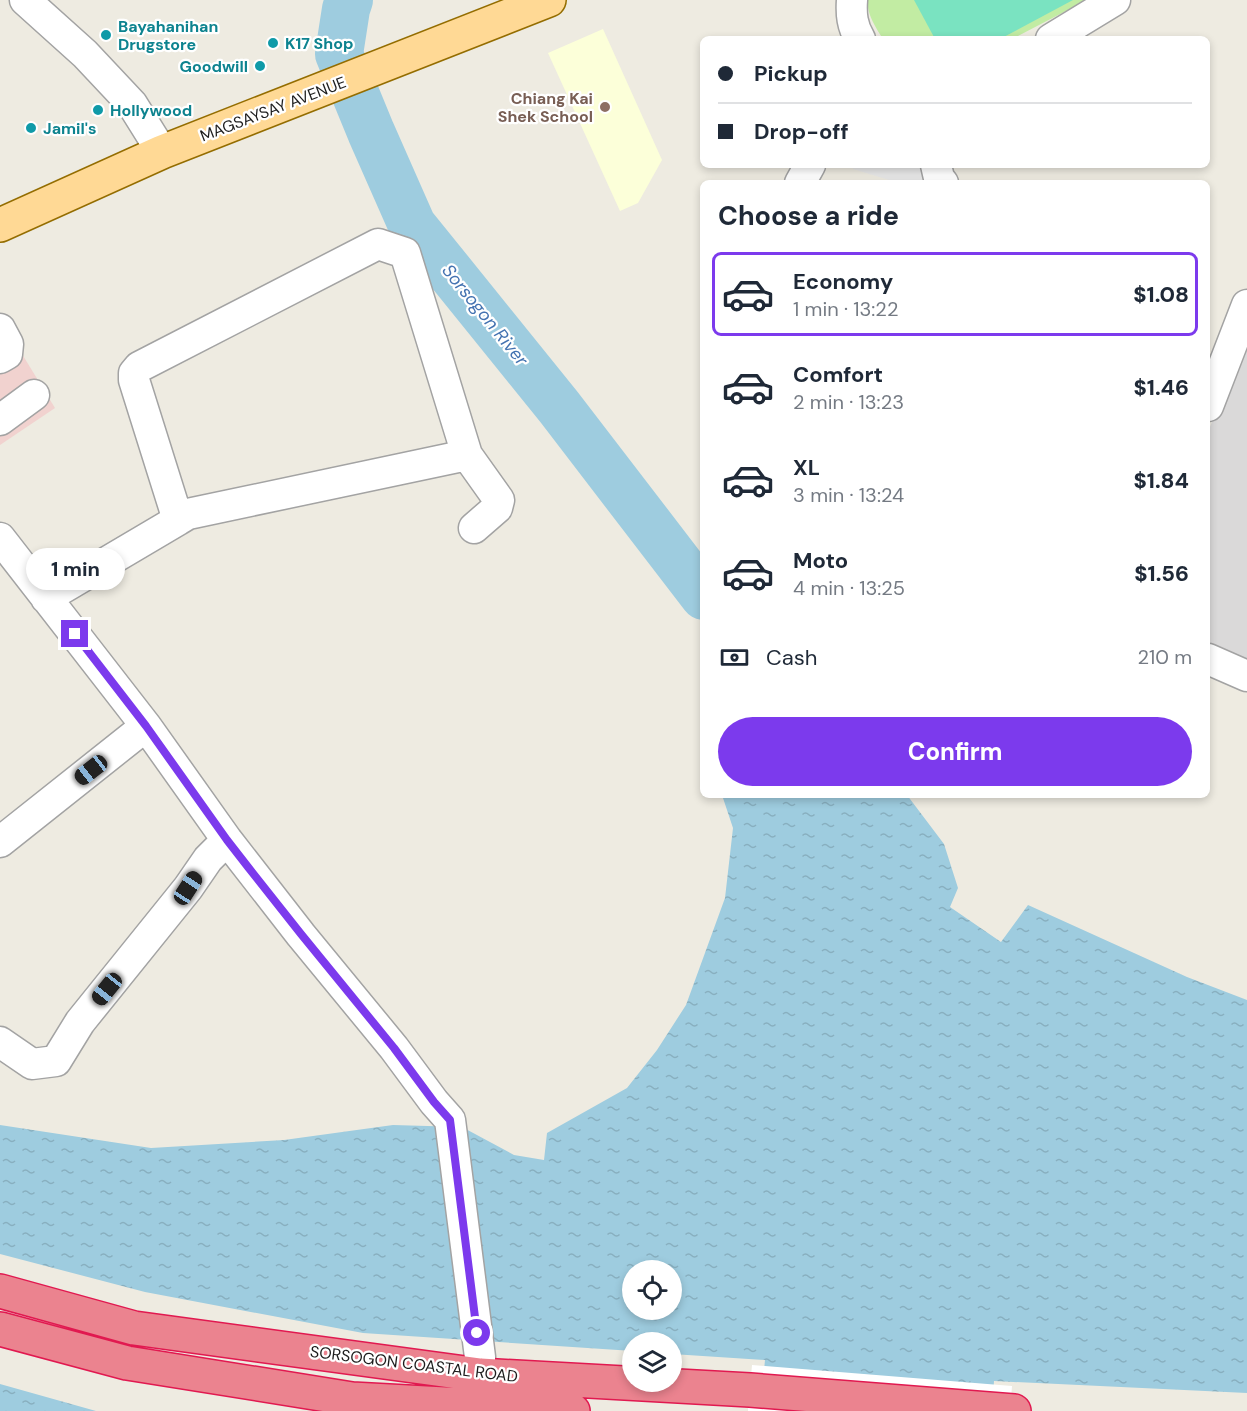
<!DOCTYPE html>
<html lang="en">
<head>
<meta charset="utf-8">
<style>
  body { margin:0; font-family:"DM Sans",sans-serif; background:#f2f2f3; color:#1f2937; height:100vh; display:flex; flex-direction:column; font-size:22px; white-space:nowrap }
  * { box-sizing:border-box; margin:0 }
  p { font-size:20px; color:#747a83 }
  .icon { flex:none; width:33px; height:33px; fill:none; stroke:currentColor; stroke-width:2; stroke-linecap:round; stroke-linejoin:round }
  .map { position:relative; flex:1; overflow:hidden }
  .side { position:absolute; left:700px; top:180px; width:510px; height:618px; display:flex; flex-direction:column; background:#fff; border-radius:9px; box-shadow:0 3px 9px #0003 }
  .side>* { flex:none }
  .top-card { position:absolute; left:700px; top:36px; width:510px; height:132px; border-radius:9px; box-shadow:0 3px 9px #0003; display:grid; align-content:center; height:132px; padding:0 18px; background:#fff }
  .fabs { position:absolute; left:622px; top:1260px; display:grid; gap:12px }
  .fabs a { display:grid; place-items:center; width:60px; height:60px; border-radius:50%; background:#fff; box-shadow:0 3px 9px #0003; font-size:30px }
  .end { position:absolute; width:27px; height:27px; margin:-14px; border:8px solid #7c3aed; background:#fff; box-shadow:0 0 0 3px #fff }
  .from { border-radius:50% }
  .bubble { position:absolute; height:42px; border-radius:21px; background:#fff; box-shadow:0 3px 9px #0003; font-size:20px; font-weight:800; line-height:42px; text-align:center }
  .car { position:absolute; width:18px; height:36px; margin:-18px -9px; border-radius:8px; box-shadow:0 0 4px 2px #0007; background:linear-gradient(#222 24%,#8ab4d8 0 40%,#222 0 76%,#8ab4d8 0 86%,#222 0) }
  .top-card b { display:flex; align-items:center; gap:21px; height:57px; font-size:22px }
  .top-card b+b { border-top:2px solid #e0e1e3 }
  .top-card i { width:15px; height:15px; background:#1f2937 }
  ul { padding:0; list-style:none }
  li { display:flex; align-items:center; gap:18px; height:84px; margin:0 12px 9px; padding:0 6px; border:3px solid transparent; border-radius:9px }
  li div { flex:1 }
  li b { display:block; font-size:22px }
  li em { font-style:normal; font-weight:800 }
  li.on { border-color:#7c3aed }
  li>.icon { width:54px; height:54px; stroke-width:1.5 }
  h2 { padding:0 18px; font-size:27px; line-height:72px }
  .pay { display:flex; align-items:center; gap:15px; height:66px; padding:0 18px; font-size:22px }
  .pay p { margin-inline-start:auto }
  .primary-button { display:flex; gap:12px; margin-top:auto; padding:12px 18px }
  .primary-button a { flex:1; height:69px; border-radius:36px; background:#7c3aed; color:#fff; font-size:24px; font-weight:800; line-height:69px; text-align:center }
  .map>svg:first-child { display:block }
  .residential { fill:#dad9d9 }
  .commercial { fill:#f1d2cf }
  .education { fill:#fcffd9 }
  .grass { fill:#c2eca3 }
  .pitch { fill:#7ae3c1 }
  .parking { fill:#e8e8e8 }
  .water { fill:url(#water-ripples); fill-rule:evenodd }
  .pier { fill:#fff }
  .lines { fill:none; stroke-linecap:round; stroke-linejoin:round }
  .river { stroke:#9eccdf; stroke-width:48 }
  .minor-casing { stroke:#a3a3a3; stroke-width:33 }
  .major-casing { stroke:#946d00; stroke-width:36 }
  .highway-casing { stroke:#e11950; stroke-width:36 }
  .minor { stroke:#fff; stroke-width:30 }
  .major { stroke:#ffd995; stroke-width:33 }
  .highway { stroke:#eb838f; stroke-width:33 }
  .route { stroke:#7c3aed; stroke-width:8 }
  .culture-dot { fill:#0f9aa8; stroke:#fff; stroke-width:2 }
  .education-dot { fill:#8d6e63; stroke:#fff; stroke-width:2 }
  .labels { text-anchor:middle; dominant-baseline:central; stroke-width:4.5; stroke-linejoin:round; paint-order:stroke }
  .culture-label { font-size:16px; font-weight:bold; fill:#0d838f; stroke:#fff; text-anchor:start }
  .education-label { font-size:16px; font-weight:bold; fill:#785e54; stroke:#fff; text-anchor:end }
  .street-label { font-size:16px; fill:#1c1c1c; stroke:#fff }
  .water-label { font-size:18px; font-style:italic; fill:#4473b1; stroke:#fff }
</style>
</head>
<body>
<div class="map">
<svg width="1247" height="1411" viewBox="0 0 1247 1411">
  <defs>
    <pattern id="water-ripples" width="26" height="14" patternUnits="userSpaceOnUse" patternTransform="scale(1.5)"><rect width="26" height="14" fill="#9eccdf"/><path d="M2 4q2-2 4 0t4 0M15 11q2-2 4 0t4 0" fill="none" stroke="#88afbf"/></pattern>
  </defs>
  <rect width="100%" height="100%" fill="#eeebe1"/>
  <path class="residential" d="M1247,332V673L1208,656V432Z"/>
  <path class="commercial" d="M0,318L55,408L0,445Z"/>
  <path class="education" d="M603,29L662,160L638,203L620,211L548,53Z"/>
  <path class="grass" d="M868,0H1087L1012,39H883C876,28 866,13 868,0Z"/>
  <path class="pitch" d="M914,0H1073L1000,39H935Z"/>
  <path class="parking" d="M854,165H929L923,183H899L853,169Z"/>
  <path class="water" d="M722,795H907L944,844L958,888L950,907L1001,942L1028,905L1187,977L1247,1000V1393L994,1381L992,1411H760L765,1360L672,1354V1342H633V1351L363,1333L145,1292L0,1254V1125L151,1148L284,1140L393,1125L462,1127L514,1155L544,1160L547,1133L627,1088L657,1050L686,1005L725,898L733,828ZM633,1270H672V1310H633Z
    M0,1384L96,1411H0Z"/>
  <path class="pier" d="M752,1365L1012,1386L1010,1411H748Z"/>
  <g class="lines">
    <path class="river" d="M349,0L346,9L339,54L371,132L412,225L559,407L704,596"/>
    <defs>
      <path id="minor" d="M25,0L85,54L132,104L162,152
        M852,0C851,14 852,26 860,39
        M1051,39L1115,0
        M936,165L939,178L943,183
        M800,183L810,165
        M378,244L405,253L467,455L188,514L178,520L134,380V373L139,367Z
        M0,329L8,344L7,354L0,358
        M1208,406L1247,305
        M0,420L34,395
        M467,455L499,500L497,508L474,528
        M0,538L146,726L227,840L301,935L394,1048L434,1102L450,1120L480,1357V1375
        M46,598L178,520
        M1208,659L1247,676
        M0,842L146,726
        M0,1042L32,1064L56,1061L80,1022L188,888L208,859L227,840"/>
      <path id="major" d="M0,225L162,152L549,0"/>
      <path id="highway" d="M0,1291L134,1328L480,1375L750,1390L1014,1411
        M0,1329L127,1363L352,1399L573,1411"/>
    </defs>
    <use href="#minor" class="minor-casing"/>
    <use href="#major" class="major-casing"/>
    <use href="#highway" class="highway-casing"/>
    <use href="#minor" class="minor"/>
    <use href="#major" class="major"/>
    <use href="#highway" class="highway"/>
  </g>
  <g class="lines">
    <path class="route" d="M75,634L146,726L227,840L248,867L301,934L394,1048L434,1102L450,1120L477,1333"/>
  </g>
  <g class="culture-dot">
    <circle cx="106" cy="35" r="6"/>
    <circle cx="273" cy="43" r="6"/>
    <circle cx="260" cy="66" r="6"/>
    <circle cx="98" cy="110" r="6"/>
    <circle cx="31" cy="128" r="6"/>
  </g>
  <circle class="education-dot" cx="605" cy="107" r="6"/>
  <g class="labels">
    <g class="culture-label">
      <text x="118" y="26">Bayahanihan<tspan x="118" dy="18">Drugstore</tspan></text>
      <text x="285" y="43">K17 Shop</text>
      <text x="248" y="66" text-anchor="end">Goodwill</text>
      <text x="110" y="110">Hollywood</text>
      <text x="43" y="128">Jamil's</text>
    </g>
    <g class="education-label">
      <text x="593" y="98">Chiang Kai<tspan x="593" dy="18">Shek School</tspan></text>
    </g>
    <g class="street-label">
      <text transform="translate(273 109) rotate(-21)">MAGSAYSAY AVENUE</text>
      <text transform="translate(414 1364) rotate(7)">SORSOGON COASTAL ROAD</text>
    </g>
    <g class="water-label">
      <text transform="translate(485 315) rotate(51)">Sorsogon River</text>
    </g>
  </g>
</svg>
<div class="fabs">
<a><svg class="icon" aria-label="locate" viewBox="0 0 24 24"><circle cx="12" cy="12" r="6"/><path d="M12 2v4M12 18v4M2 12h4M18 12h4"/></svg></a>
<a><svg class="icon" aria-label="layers" viewBox="0 0 24 24"><path d="M12 4l9 5-9 5-9-5zM3 14l9 5 9-5"/></svg></a>
</div>
<i class="end from" style="left:477px;top:1333px"></i>
<i class="end" style="left:75px;top:634px"></i>
<div class="bubble" style="left:26px;top:548px;width:99px">1 min</div>
<i class="car" style="left:91px;top:770px;rotate:232deg"></i>
<i class="car" style="left:188px;top:888px;rotate:33deg"></i>
<i class="car" style="left:107px;top:989px;rotate:219deg"></i>
<div class="top-card">
<b><i class="from"></i>Pickup</b>
<b><i></i>Drop-off</b>
</div>
<section class="side">
<h2>Choose a ride</h2>
<ul>
<li class="on"><svg class="icon" aria-label="car" viewBox="0 0 24 24"><path d="M5 17H2v-5l4-1 3-4h7l3 4 3 1v5h-3M9 17h6M6 11h13"/><circle cx="7" cy="17" r="2"/><circle cx="17" cy="17" r="2"/></svg><div><b>Economy</b><p>1 min · 13:22</p></div><em>$1.08</em></li>
<li><svg class="icon" aria-label="car" viewBox="0 0 24 24"><path d="M5 17H2v-5l4-1 3-4h7l3 4 3 1v5h-3M9 17h6M6 11h13"/><circle cx="7" cy="17" r="2"/><circle cx="17" cy="17" r="2"/></svg><div><b>Comfort</b><p>2 min · 13:23</p></div><em>$1.46</em></li>
<li><svg class="icon" aria-label="car" viewBox="0 0 24 24"><path d="M5 17H2v-5l4-1 3-4h7l3 4 3 1v5h-3M9 17h6M6 11h13"/><circle cx="7" cy="17" r="2"/><circle cx="17" cy="17" r="2"/></svg><div><b>XL</b><p>3 min · 13:24</p></div><em>$1.84</em></li>
<li><svg class="icon" aria-label="car" viewBox="0 0 24 24"><path d="M5 17H2v-5l4-1 3-4h7l3 4 3 1v5h-3M9 17h6M6 11h13"/><circle cx="7" cy="17" r="2"/><circle cx="17" cy="17" r="2"/></svg><div><b>Moto</b><p>4 min · 13:25</p></div><em>$1.56</em></li>
</ul>
<div class="pay"><svg class="icon" aria-label="cash" viewBox="0 0 24 24"><path d="M3 7h18v10H3z"/><circle cx="12" cy="12" r="2"/></svg>Cash<p>210 m</p></div>
<div class="primary-button"><a>Confirm</a></div>
</section>
</div>
</body>
</html>
